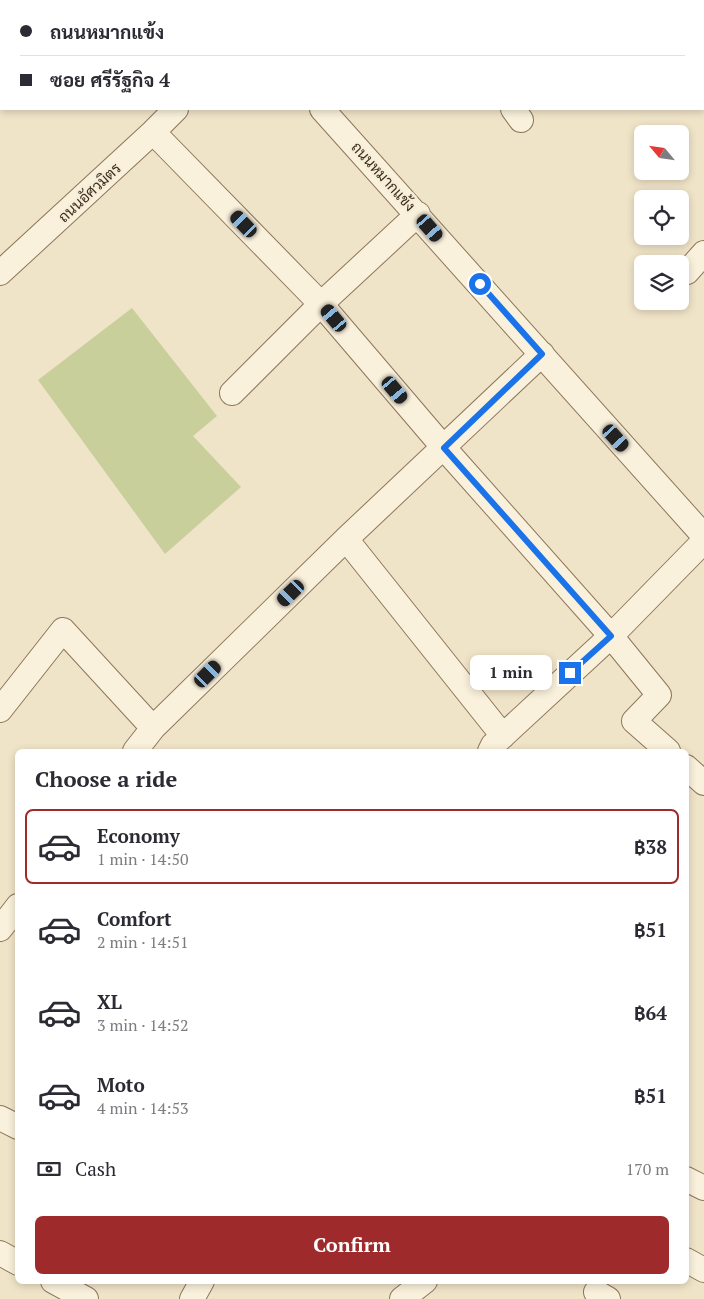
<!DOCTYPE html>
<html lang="en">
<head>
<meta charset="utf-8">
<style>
  body { margin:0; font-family:"PT Serif",Sarabun,serif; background:#f2f2f3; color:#2b2b33; height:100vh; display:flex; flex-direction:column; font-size:19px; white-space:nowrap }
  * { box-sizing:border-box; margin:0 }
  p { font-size:16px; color:#7c7c81 }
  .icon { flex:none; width:28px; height:28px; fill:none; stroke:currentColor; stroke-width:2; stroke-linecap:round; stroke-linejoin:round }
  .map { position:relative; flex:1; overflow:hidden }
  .sheet { position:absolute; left:15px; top:749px; width:674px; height:535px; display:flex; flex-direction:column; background:#fff; border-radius:8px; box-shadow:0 2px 8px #0003 }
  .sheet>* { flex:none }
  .hud { position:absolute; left:0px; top:0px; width:705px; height:110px; box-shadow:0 2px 8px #0003; display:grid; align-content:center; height:110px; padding:0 20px; background:#fff }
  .needle { width:32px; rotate:299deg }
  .fabs { position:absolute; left:634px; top:125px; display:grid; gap:10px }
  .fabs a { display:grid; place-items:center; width:55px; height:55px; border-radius:8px; background:#fff; box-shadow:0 2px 8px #0003; font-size:25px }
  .end { position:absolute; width:22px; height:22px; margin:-11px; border:6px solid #1a73e8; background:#fff; box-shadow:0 0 0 2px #fff }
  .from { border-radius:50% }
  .bubble { position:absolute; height:35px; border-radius:8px; background:#fff; box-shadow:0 2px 8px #0003; font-size:16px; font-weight:700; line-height:35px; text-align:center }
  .car { position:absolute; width:15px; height:30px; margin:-15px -8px; border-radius:6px; box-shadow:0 0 4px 1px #0007; background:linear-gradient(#222 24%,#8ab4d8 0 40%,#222 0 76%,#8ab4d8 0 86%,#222 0) }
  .hud b { display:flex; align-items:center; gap:18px; height:48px; font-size:19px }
  .hud b+b { border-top:1px solid #e1e1e2 }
  .hud i { width:12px; height:12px; background:#2b2b33 }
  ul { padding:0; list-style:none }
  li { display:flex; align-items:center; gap:15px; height:75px; margin:0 10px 8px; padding:0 10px; border:2px solid transparent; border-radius:8px }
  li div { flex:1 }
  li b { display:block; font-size:19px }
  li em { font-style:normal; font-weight:700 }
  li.selected { border-color:#9e2a2b }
  li>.icon { width:45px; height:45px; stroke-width:1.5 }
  h2 { padding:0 20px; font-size:22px; line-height:60px }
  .pay { display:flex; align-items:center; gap:12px; height:55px; padding:0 20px; font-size:19px }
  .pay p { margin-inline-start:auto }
  .action { display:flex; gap:10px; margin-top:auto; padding:10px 20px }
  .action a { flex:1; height:58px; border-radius:8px; background:#9e2a2b; color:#fff; font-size:20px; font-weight:700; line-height:58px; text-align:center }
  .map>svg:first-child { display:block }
  .green { fill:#c9cf9b }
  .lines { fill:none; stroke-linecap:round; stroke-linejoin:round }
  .minor-casing { stroke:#8d765c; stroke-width:26 }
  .minor { stroke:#faf1dc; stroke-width:24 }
  .route { stroke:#1a73e8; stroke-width:6 }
  .labels { text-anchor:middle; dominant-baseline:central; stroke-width:5; stroke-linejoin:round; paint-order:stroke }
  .street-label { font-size:15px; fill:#3d2e20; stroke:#f7eed8 }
</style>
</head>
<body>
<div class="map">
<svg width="704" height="1299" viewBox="0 0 704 1299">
  <rect width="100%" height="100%" fill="#f0e4c8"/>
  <path class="green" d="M132,308L217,416L193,436L241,487L165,554L38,380Z"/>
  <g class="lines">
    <defs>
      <path id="minor" d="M233,0L234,1
        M428,0L429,1
        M614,0L616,1
        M2,1L3,0
        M282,1L283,0
        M322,109L704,536
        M513,109L521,120
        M153,132L321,304L444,448L611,636L659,695L634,721L668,751
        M687,272L704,253
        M0,273L153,132L176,109
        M232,393L321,304L418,214
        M0,710L63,630L153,728L135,751
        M153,728L346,539
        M503,736L346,539L542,354
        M490,751L493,745L611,636L704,541
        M686,767L704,783
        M0,929L18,906
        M0,1118L18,1127
        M686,1179L704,1188
        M0,1253L18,1263
        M686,1260L704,1270
        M53,1281L86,1299
        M596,1292L608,1299
        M192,1299L202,1281
        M402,1299L425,1281"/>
    </defs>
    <use href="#minor" class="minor-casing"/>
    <use href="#minor" class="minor"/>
  </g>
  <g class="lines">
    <path class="route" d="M480,284L542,354L444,448L611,636L570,673"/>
  </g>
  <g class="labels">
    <g class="street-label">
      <text transform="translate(384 176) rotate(48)">ถนนหมากแข้ง</text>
      <text transform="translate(89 192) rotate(-43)">ถนนอัศวมิตร</text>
    </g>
  </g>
</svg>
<div class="fabs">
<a><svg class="needle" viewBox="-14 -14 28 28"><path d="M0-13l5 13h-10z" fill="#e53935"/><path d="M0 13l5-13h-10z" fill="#7c7c81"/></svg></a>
<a><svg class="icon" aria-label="locate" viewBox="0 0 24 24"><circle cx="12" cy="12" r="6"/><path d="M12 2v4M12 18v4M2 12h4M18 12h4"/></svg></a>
<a><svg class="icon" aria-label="layers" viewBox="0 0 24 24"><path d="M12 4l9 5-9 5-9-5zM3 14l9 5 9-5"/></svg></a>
</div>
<i class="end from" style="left:480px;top:284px"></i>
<i class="end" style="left:570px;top:673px"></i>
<div class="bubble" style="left:470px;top:655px;width:82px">1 min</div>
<i class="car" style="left:244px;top:224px;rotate:316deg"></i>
<i class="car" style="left:430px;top:228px;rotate:139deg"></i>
<i class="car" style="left:334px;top:318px;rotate:320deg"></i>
<i class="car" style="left:395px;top:390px;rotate:140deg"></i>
<i class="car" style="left:616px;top:438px;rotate:138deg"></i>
<i class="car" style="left:291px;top:593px;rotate:226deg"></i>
<i class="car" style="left:208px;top:674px;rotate:45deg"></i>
<div class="hud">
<b><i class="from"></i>ถนนหมากแข้ง</b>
<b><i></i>ซอย ศรีรัฐกิจ 4</b>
</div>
<section class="sheet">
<h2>Choose a ride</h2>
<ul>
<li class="selected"><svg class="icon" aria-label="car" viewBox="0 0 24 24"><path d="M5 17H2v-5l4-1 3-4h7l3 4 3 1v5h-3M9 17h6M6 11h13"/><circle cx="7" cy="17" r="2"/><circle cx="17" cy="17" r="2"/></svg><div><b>Economy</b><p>1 min · 14:50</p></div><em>฿38</em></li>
<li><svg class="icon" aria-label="car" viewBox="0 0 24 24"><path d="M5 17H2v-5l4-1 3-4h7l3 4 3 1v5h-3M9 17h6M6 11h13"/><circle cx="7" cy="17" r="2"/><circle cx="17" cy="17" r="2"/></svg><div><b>Comfort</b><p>2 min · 14:51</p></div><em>฿51</em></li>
<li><svg class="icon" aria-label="car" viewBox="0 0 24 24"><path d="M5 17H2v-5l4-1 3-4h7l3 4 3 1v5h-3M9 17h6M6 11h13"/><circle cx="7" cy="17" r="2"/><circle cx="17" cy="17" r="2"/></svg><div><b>XL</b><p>3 min · 14:52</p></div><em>฿64</em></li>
<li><svg class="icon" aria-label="car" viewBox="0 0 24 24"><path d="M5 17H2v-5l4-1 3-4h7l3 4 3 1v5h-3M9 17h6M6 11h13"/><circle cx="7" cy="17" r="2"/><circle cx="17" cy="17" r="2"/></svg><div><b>Moto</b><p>4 min · 14:53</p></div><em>฿51</em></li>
</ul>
<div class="pay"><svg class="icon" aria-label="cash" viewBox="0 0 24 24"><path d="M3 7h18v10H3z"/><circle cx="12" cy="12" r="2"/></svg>Cash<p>170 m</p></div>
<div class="action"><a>Confirm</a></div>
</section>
</div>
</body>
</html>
